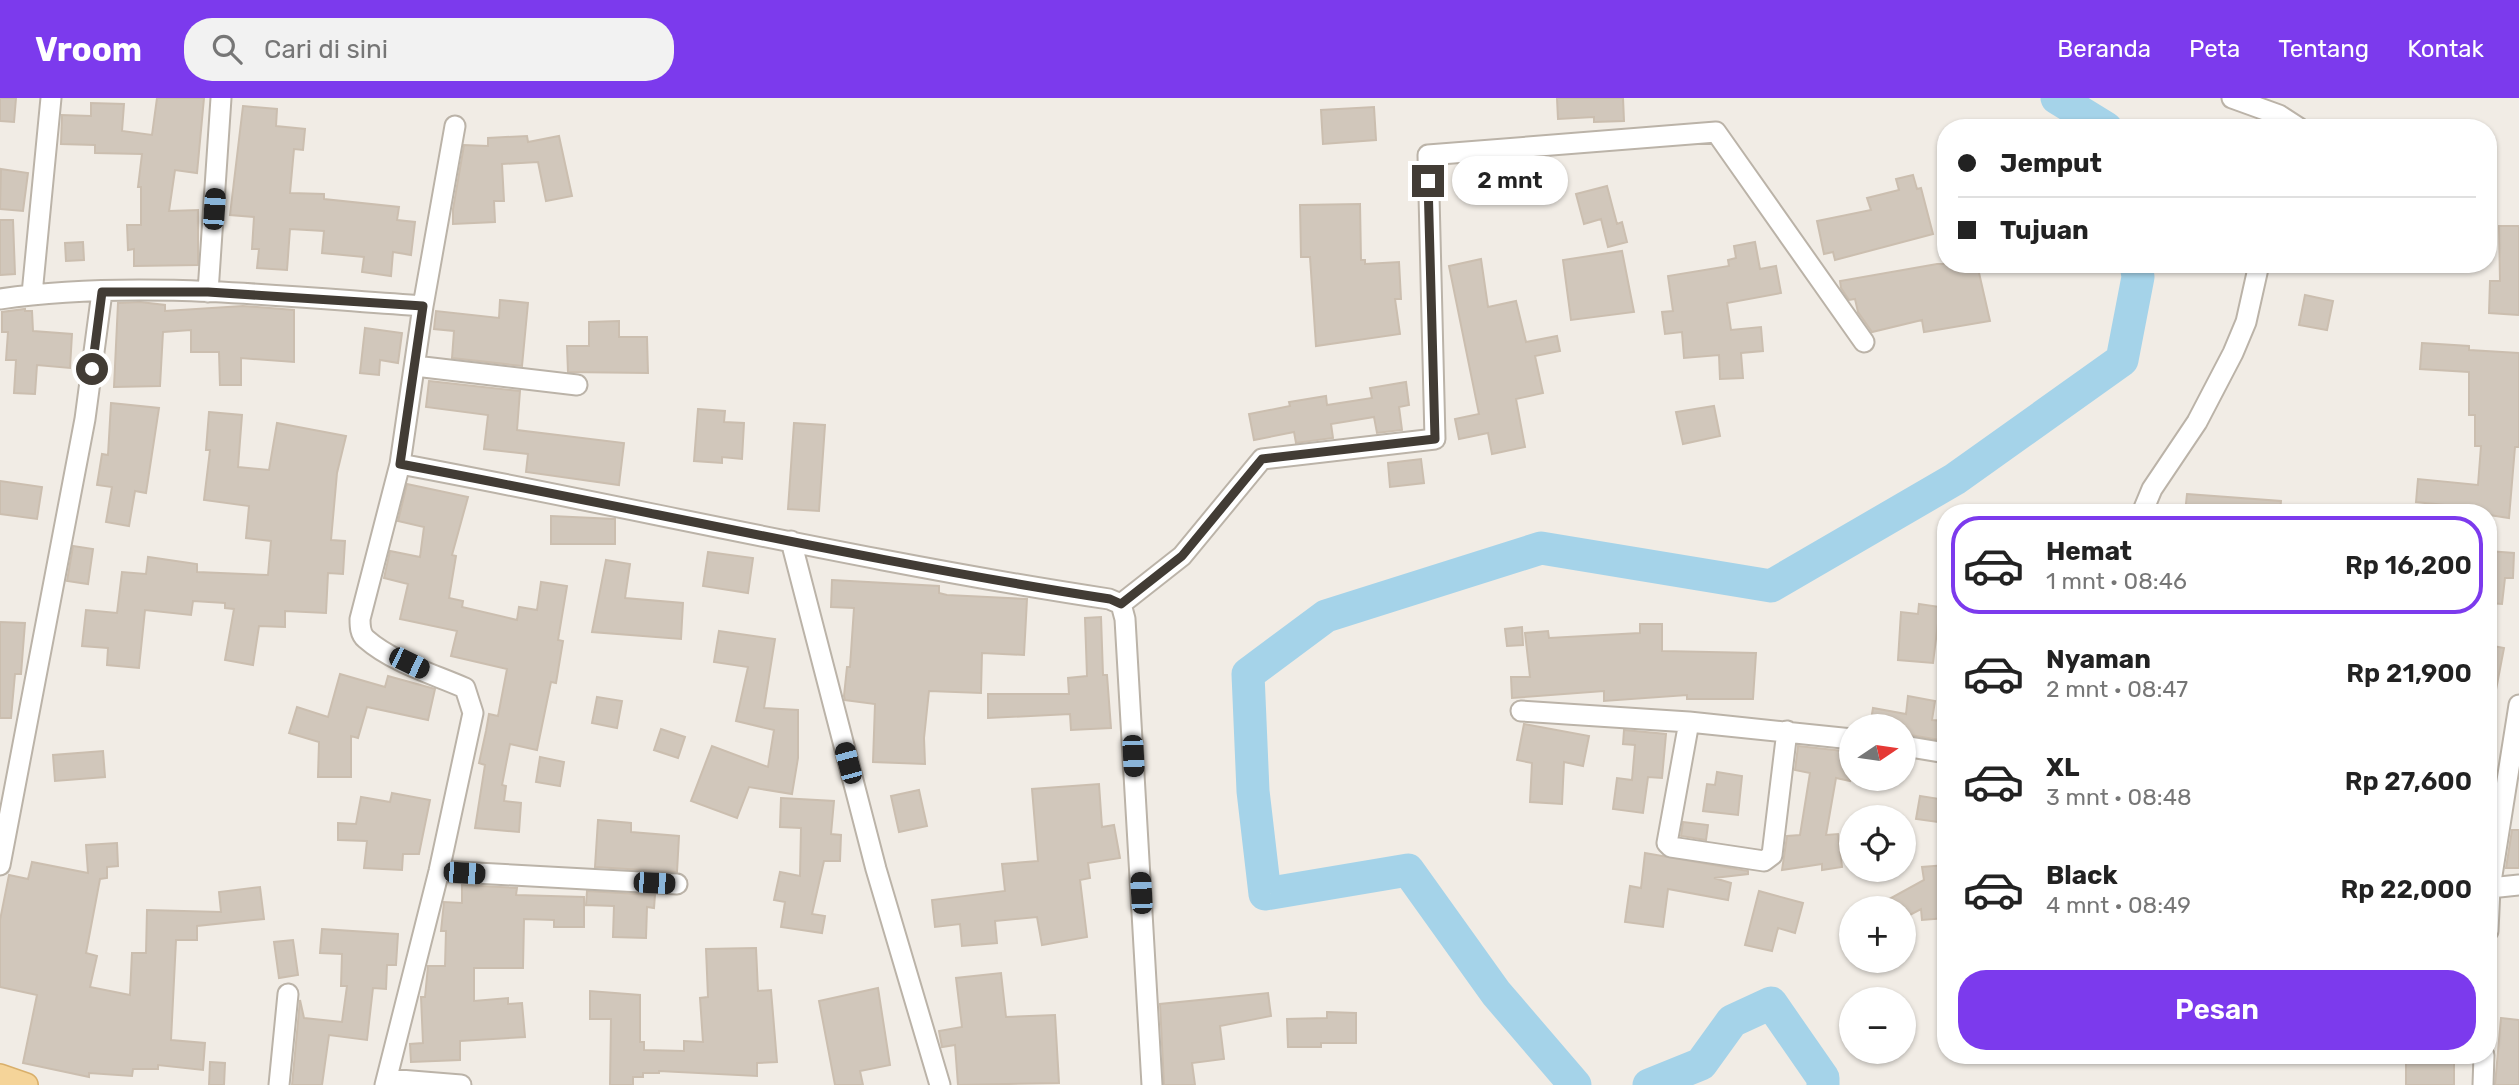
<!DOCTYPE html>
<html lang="id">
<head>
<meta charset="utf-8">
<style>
  body { margin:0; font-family:Rubik,sans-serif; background:#f2f2f2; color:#222; height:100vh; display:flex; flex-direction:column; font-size:26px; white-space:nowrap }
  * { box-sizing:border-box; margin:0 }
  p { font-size:23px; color:#767676 }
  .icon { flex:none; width:38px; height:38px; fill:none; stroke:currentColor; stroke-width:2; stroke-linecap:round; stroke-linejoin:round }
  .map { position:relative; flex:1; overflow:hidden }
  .side { position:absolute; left:1937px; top:406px; width:560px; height:560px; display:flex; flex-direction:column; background:#fff; border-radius:28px; box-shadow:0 2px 5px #0004 }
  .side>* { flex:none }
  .top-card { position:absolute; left:1937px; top:21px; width:560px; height:154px; border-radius:28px; box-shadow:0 2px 5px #0004; display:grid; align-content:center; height:154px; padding:0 21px; background:#fff }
  .needle { width:46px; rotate:77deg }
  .buttons { position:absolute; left:1839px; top:616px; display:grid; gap:14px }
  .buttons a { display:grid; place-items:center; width:77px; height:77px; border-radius:50%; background:#fff; box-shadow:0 2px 5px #0004; font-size:35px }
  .end { position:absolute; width:32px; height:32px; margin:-16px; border:9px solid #423c35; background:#fff; box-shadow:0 0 0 4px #fff }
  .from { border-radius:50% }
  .bubble { position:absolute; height:49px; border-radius:24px; background:#fff; box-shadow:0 2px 5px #0004; font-size:23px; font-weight:600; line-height:49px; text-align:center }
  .car { position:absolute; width:21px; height:42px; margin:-21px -10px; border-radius:9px; box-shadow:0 0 5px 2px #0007; background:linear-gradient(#222 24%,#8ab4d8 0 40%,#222 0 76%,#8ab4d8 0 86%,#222 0) }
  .top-card b { display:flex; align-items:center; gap:24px; height:66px; font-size:26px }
  .top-card b+b { border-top:2px solid #e0e0e0 }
  .top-card i { width:18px; height:18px; background:#222 }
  ul { padding:12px 0 0; list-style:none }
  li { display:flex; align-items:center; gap:21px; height:98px; margin:0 14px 10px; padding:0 7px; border:4px solid transparent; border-radius:28px }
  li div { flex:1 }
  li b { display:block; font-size:26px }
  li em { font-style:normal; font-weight:600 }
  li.active { border-color:#7c3aed }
  li>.icon { width:63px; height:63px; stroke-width:1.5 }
  .cta { display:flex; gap:14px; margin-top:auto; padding:14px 21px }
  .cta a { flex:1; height:80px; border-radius:28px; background:#7c3aed; color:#fff; font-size:28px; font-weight:600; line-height:80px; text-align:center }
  header { display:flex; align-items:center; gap:42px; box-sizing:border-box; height:98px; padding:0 35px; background:#7c3aed; color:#fff }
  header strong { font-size:33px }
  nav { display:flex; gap:38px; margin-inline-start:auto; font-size:24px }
  .search { width:490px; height:63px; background:#f2f2f2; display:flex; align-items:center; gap:18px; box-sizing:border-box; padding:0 24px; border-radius:28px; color:#767676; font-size:26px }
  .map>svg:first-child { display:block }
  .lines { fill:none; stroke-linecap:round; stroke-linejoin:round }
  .river { stroke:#a5d3e9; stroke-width:33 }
  .building { fill:#d1c7bb; stroke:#cbbeaf; stroke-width:2 }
  .minor-casing { stroke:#bbb3a8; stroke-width:23 }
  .major-casing { stroke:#d9af6a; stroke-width:26 }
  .minor { stroke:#fff; stroke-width:19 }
  .major { stroke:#f5d499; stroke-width:23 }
  .route { stroke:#423c35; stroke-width:9 }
</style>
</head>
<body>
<header>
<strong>Vroom</strong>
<div class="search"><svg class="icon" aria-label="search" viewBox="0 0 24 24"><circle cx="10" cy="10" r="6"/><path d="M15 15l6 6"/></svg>Cari di sini</div>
<nav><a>Beranda</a><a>Peta</a><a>Tentang</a><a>Kontak</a></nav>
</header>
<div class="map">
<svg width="2519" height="987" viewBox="0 0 2519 987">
  <rect width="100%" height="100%" fill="#f1ece5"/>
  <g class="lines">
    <path class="river" d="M2057,0L2106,30
      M1575,987L1496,895L1408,772L1265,796L1253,693L1248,576L1326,518L1541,450L1771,488L1955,381L2122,262L2138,179L2136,166
      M1649,987L1701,966L1732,923L1771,905L1823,980V987"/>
  </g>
  <path class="building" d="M0,0H16L14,24L0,23Z
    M157,0H204L197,75L175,72L169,113L198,112V167L134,168V151L128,152L127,127H141V89H138L142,56L95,55V47L61,46L62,17L91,18V5L124,6L122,33L152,37Z
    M1557,0H1623L1624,23L1594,24V19L1558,21Z
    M243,8L277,11L276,28L305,31L303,52L294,51L290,95L324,96V101L399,109L397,122L415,124L411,157L393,154L391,178L362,174L364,159L322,155L324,133L290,131L287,172L257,170L259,151H252L254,119L230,117Z
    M1374,9L1376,42L1323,46L1321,12Z
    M527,38L528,44L559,38L572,98L546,103L538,64L502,66L504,103H494L495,124L453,126V111L464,47L488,48V40Z
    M1,71L28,75L23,113L0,111Z
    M1913,77L1917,91L1921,90L1933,136L1835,162L1833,154L1824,156L1817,123L1871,112L1867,100L1899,92L1896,81Z
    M1607,88L1617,126L1622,124L1627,144L1608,149L1601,121L1584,126L1576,96Z
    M1360,106L1361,162H1365V166L1399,164L1401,201H1395L1400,236L1316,248L1310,159H1301L1300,107Z
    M0,122H13L15,176L0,177Z
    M2499,128H2519V217L2489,215L2490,183H2500Z
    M83,144L84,162L66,163L65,145Z
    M1755,144L1760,171L1776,168L1781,195L1727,205L1731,232L1761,229L1763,253L1741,255L1743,280L1720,281L1719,257L1684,260L1682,234L1665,236L1662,214L1673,213L1668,178L1729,168L1728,162L1736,160L1734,148Z
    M1622,153L1634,214L1571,222L1563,162Z
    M1481,161L1488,209L1516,203L1526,244L1557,238L1560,253L1535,258L1543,295L1516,301L1525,349L1492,356L1488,335L1459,341L1455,321L1479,316L1449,168Z
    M1937,166H1977L1990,223L1924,234L1922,222L1872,234L1858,214L1855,201L1849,202L1841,190L1840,183Z
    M2305,197L2333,203L2327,232L2299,227Z
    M500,202L528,205L522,268L452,260L454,233L434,231L436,213L499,220Z
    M140,204L165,207V213L243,208L294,212V264L241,260V287H220L219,254H191V232L163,234L160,288L114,289L118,205Z
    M25,211V213H32L33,233L72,236L70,270L37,267L35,296L14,295L16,262H6L8,234H2V214Z
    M619,223V239H647L648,275L568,274L567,248H589V224Z
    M365,230L402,235L398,265L380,262L379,277L360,275Z
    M2422,245L2469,248V252L2519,255V349H2515L2509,420L2463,413V409L2416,404L2418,381L2478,387L2481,348H2475V317H2469V274L2420,271Z
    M429,283L520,293L517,332L624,345L619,387L526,374L528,356L484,351L488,317L426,309Z
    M1406,284L1409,307L1399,309L1402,332L1377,335L1374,319L1331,326L1333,340L1296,345L1294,334L1254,342L1249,316L1290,308L1289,304L1326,298L1327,307L1372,300L1370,290Z
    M111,305L159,310L146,395L135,393L129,428L106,424L112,389L97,387L102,356L108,357Z
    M1714,308L1720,338L1683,346L1676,314Z
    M698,311L725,313L724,324L744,325L742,361L722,359V365L694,363Z
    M209,314L242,317L238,369L269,372L277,325L346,338L337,375L331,442L345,443L343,476L328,475L326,515L285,513V529L259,528L253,567L225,562L234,511L225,510V505L193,503L191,517L145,512L139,570L107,567L108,550L82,548L86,512L117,515L122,474L146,476L148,459L197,466V474L268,477L271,443L246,440L249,408L204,402L210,352H206Z
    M794,325L825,327L819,413L788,411Z
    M1421,361L1424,385L1390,389L1388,365Z
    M0,383L42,389L37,421L0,416Z
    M407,386L468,399L452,457L456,458L449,500L463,503L462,509L517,522L519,509L537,512L541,484L567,488L558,542L563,543L556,585L551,584L537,652L510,646L502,687L506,688L504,703L521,705L519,734L475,730L485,667L479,665L486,633L489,616L498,618L507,571L451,558L457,533L400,521L408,486L384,480L390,453L420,459L424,429L398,423Z
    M2187,396L2281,403L2280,415H2185Z
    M551,418L615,421V446H551Z
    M73,448L93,451L88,486L67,483Z
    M2488,453L2514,455L2513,480H2505L2502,506L2488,505Z
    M708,454L753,460L748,495L703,488Z
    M606,462L630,466L625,500L683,505L681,541L592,534Z
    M832,482L939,488V495L947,497L1027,501L1024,557L982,555L981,595L929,593L924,640L925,666L873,664L875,606L845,602L844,598L847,569H850L854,510L831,509Z
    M1919,506L1940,509L1933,565L1898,562L1901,514L1918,516Z
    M1101,519L1103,577H1107L1111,630L1071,632L1070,616L988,620V596H1069L1068,580L1087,578L1085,520Z
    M0,524L25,525L21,576H15L11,620H0Z
    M1640,526H1662V553L1756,555L1753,601H1687V597L1604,603V593L1512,600L1511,579H1530L1525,535L1548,533L1549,540L1640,535Z
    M1522,529L1523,547L1507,548L1505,531Z
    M719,533L775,541L764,610L798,612V660L792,696L749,689L737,720L691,703L712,648L768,669L774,632L736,623L748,569L714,564Z
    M2488,547L2504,550L2496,592L2488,591Z
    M340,576L385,589L388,578L435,591L428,622L367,609L358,640L351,638V679H318L319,644L289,635L297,609L328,619Z
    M1908,598L1935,603L1932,622L1946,623V643L1904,636V628H1870L1873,610L1906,616Z
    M597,599L622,603L617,630L592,625Z
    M1524,626L1589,638L1583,668L1564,664L1562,706L1530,704L1532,665L1517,662Z
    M661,631L685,639L678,660L654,652Z
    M1624,632L1666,636L1662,680L1648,679L1643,715L1613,711L1617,680L1632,682L1635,647L1623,646Z
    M1798,648L1852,654L1850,683L1836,680L1826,737L1838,736L1842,769L1822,772V766L1782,772L1787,738L1800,737L1810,675L1795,672Z
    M103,653L105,679L55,683L53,657Z
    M540,659L564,664L560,688L536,684Z
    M1717,674L1742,678L1738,717L1703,713L1707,686L1715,687Z
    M1099,686L1102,729L1114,727L1120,760L1088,765L1090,780L1080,782L1087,839L1042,847L1037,819L995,823L997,845L962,848L960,826L935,829L932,802L1005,793L1002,766L1038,763L1032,691Z
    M919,692L927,728L899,734L891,698Z
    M392,695L430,702L419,756H403L402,772L364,770L367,743L338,742V725L356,726L361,699L390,704Z
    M1920,698L1946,702V725L1916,721Z
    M781,700L834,703L831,736L841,737L840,763H824L812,816L825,818L822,835L781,829L785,804L774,802L780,774L800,778L801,730L780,729Z
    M598,722L631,725V734L679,738L677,774L595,769Z
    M1683,724L1708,727L1706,742L1681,738Z
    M2512,732H2519V770H2506Z
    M117,745L118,768L107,769V780L100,781L86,855L97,858L90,889L130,897L132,855H146L147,812L221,814L219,794L260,789L264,821L197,828V842H176L171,942L205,945L203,972L158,967V971H133L132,978L89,975V979L23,965L37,897L0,889V822L9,777L28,781L32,764L88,775L86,747Z
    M1645,755L1748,773V776L1714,780L1731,785L1728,802L1668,791L1663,829L1625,824L1630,788L1641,790Z
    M1946,767V820L1922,822L1921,811L1904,820V810H1873L1924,782L1922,769Z
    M462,787L517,790L516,797L584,799V829H554V822L524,821L523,870H474V903L508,900V906L522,905L525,939L460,943V962L411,964L410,946L423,945L421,899H425L428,868H445L446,833H441L444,804L462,805Z
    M587,793L655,797L654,810L647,809L646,840L613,839L614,808L586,807Z
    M1759,793L1803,805L1795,835L1778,830L1772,853L1745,847Z
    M322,831L398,836L396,867H387L386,891L373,890L367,942L329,937L322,987H292L300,902L304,920L342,924L347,888H341L342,856L320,855Z
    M293,842L298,877L279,880L274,844Z
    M756,850L758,893L771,892L777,964L757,965V978L659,973V975H643V979H633V987H610L611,921H590V893L640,897V944H644V952L684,953V943L703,944L700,900L708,899L706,851Z
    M1001,875L1006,919L1055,917L1059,985L958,987L955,947L942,949L939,933L962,929L956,880Z
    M878,890L890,967L860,973L863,987H835L819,903Z
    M1268,895L1271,918L1220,928L1224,961L1192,965L1195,987H1164L1160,906Z
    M1327,914L1356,915V945H1321V949H1288L1287,921L1327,920Z
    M2501,920L2519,922V987H2495Z
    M210,964L225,965L224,987H209Z
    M2406,965H2454V987H2406Z"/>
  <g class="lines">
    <defs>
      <path id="minor" d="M2232,0L2279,17L2299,30
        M208,194L221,0
        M32,196L51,0
        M0,201C134,181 288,199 423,208L400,366L360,521C360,528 360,536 366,541C392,564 433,576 465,590L473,615L439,773L385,987
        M423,208L455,28
        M415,268L577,287
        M400,366C636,410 871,465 1109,501L1121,506L1125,521L1152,987
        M2142,415L2152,391L2197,324L2233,255L2246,224L2259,166
        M791,443L876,771L940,987
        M1121,506L1182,458L1262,361L1435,341L1428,57L1716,34L1864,244
        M1521,613L1689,624L1852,641
        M1689,624L1667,745L1671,749L1764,763L1772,757L1787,633
        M1904,648L1946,655
        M0,767L85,321L102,194
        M439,773L677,786
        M2490,790L2519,787
        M2488,833L2490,790L2519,607
        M387,981L461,987
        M279,987L288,896
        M2483,987L2484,957"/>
      <path id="major" d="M0,978L26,987"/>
    </defs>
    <use href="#minor" class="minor-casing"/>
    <use href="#major" class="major-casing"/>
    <use href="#minor" class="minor"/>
    <use href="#major" class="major"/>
  </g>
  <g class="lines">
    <path class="route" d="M92,271L102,194H208L423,208L400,366C636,410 871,464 1110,501L1121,506L1182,458L1262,361L1435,341L1428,83"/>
  </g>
</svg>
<div class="buttons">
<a><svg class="needle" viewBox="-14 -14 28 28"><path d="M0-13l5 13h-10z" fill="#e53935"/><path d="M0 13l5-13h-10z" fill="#767676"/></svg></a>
<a><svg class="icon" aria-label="locate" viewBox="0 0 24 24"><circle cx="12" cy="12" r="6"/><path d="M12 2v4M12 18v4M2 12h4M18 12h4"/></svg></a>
<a>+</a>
<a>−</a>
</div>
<i class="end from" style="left:92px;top:271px"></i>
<i class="end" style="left:1428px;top:83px"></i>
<div class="bubble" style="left:1452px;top:58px;width:116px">2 mnt</div>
<i class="car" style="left:214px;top:111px;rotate:4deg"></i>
<i class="car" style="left:409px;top:565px;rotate:116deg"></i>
<i class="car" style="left:1133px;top:658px;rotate:177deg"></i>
<i class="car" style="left:848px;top:665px;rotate:345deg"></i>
<i class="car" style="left:464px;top:775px;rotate:94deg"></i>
<i class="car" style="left:654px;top:785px;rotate:93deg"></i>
<i class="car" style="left:1141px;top:795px;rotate:357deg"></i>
<div class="top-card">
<b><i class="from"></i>Jemput</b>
<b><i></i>Tujuan</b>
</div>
<section class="side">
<ul>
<li class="active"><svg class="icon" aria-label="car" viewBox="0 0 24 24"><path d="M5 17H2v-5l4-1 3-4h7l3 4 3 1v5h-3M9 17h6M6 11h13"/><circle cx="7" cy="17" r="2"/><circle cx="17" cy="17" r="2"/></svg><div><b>Hemat</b><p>1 mnt · 08:46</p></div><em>Rp 16,200</em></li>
<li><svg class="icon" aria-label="car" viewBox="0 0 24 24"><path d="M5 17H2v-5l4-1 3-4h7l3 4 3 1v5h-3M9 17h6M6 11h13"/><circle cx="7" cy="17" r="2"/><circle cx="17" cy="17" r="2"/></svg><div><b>Nyaman</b><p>2 mnt · 08:47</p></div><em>Rp 21,900</em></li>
<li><svg class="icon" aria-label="car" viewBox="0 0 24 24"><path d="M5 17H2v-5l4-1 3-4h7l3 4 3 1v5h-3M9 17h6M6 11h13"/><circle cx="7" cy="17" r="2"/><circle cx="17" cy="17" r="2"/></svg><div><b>XL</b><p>3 mnt · 08:48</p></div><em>Rp 27,600</em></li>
<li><svg class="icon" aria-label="car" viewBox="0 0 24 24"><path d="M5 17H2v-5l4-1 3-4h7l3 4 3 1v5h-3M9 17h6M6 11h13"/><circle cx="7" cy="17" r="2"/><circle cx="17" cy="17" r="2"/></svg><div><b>Black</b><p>4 mnt · 08:49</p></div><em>Rp 22,000</em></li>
</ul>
<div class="cta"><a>Pesan</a></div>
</section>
</div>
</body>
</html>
